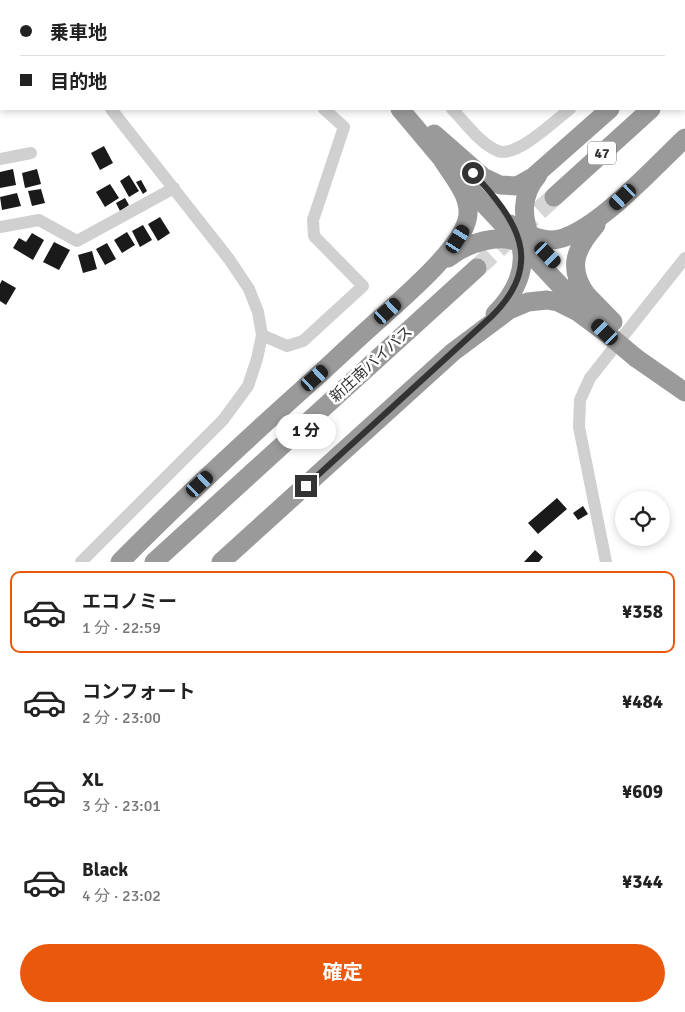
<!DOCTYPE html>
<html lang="ja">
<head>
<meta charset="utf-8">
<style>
  body { margin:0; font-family:Signika,"Noto Sans JP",sans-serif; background:#f2f2f2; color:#222; height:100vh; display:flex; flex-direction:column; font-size:19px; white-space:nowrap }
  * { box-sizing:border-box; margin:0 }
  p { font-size:16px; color:#767676 }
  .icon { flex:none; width:28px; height:28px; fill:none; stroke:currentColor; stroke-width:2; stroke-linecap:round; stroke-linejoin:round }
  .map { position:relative; height:562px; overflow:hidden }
  .side { display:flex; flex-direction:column; background:#fff; flex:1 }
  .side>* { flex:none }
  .guide { position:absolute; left:0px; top:0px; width:685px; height:110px; box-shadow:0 2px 8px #0003; display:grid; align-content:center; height:110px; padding:0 20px; background:#fff }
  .fabs { position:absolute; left:615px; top:491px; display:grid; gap:10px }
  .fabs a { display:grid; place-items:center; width:55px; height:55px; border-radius:50%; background:#fff; box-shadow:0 2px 8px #0003; font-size:25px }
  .end { position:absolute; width:22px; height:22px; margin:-11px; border:6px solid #333; background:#fff; box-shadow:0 0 0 2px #fff }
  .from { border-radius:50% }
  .bubble { position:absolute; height:35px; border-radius:18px; background:#fff; box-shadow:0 2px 8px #0003; font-size:16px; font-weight:700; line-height:35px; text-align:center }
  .car { position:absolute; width:15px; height:30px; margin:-15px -8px; border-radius:6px; box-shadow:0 0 4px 1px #0007; background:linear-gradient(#222 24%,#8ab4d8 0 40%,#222 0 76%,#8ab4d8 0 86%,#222 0) }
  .guide b { display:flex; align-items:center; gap:18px; height:48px; font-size:19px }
  .guide b+b { border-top:1px solid #e0e0e0 }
  .guide i { width:12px; height:12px; background:#222 }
  ul { padding:9px 0 0; list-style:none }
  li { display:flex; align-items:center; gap:15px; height:82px; margin:0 10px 8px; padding:0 10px; border:2px solid transparent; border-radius:10px }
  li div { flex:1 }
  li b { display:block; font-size:19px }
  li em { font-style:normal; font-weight:700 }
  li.current { border-color:#ea580c }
  li>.icon { width:45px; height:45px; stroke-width:1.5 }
  .button { display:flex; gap:10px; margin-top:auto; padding:10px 20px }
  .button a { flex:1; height:58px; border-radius:30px; background:#ea580c; color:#fff; font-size:20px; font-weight:700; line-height:58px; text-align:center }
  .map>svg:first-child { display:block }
  .building { fill:#1a1a1a }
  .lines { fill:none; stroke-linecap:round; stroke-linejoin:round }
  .highway-tunnel { stroke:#d6d6d6; stroke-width:19; stroke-dasharray:19 9; stroke-linecap:butt }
  .minor { stroke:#d0d0d0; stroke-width:12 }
  .major { stroke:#ababab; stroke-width:16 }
  .highway { stroke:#9a9a9a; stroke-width:19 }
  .highway-bridge { stroke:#9a9a9a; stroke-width:19 }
  .route { stroke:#333; stroke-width:6 }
  .labels { text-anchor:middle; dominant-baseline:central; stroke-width:5; stroke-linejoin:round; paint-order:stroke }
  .shield { fill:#fff; stroke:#707070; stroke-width:1 }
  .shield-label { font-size:14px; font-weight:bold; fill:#333 }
  .street-label { font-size:15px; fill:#333; stroke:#fff }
</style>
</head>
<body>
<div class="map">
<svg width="685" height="562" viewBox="0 0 685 562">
  <rect width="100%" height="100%" fill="#fff"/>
  <path class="building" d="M104,146L113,163L100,170L91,153Z
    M13,169L16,185L0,188V172Z
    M37,169L41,184L25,188L22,173Z
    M129,175L139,191L129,197L120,181Z
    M141,180L147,191L143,194L136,182Z
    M110,184L119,198L105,207L96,192Z
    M41,189L45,203L32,206L28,191Z
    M17,193L21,206L2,210L0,197Z
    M125,198L129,205L120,211L116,203Z
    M160,217L170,233L158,241L148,224Z
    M143,225L152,240L140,247L132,231Z
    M127,232L135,245L122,253L114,240Z
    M32,233L44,240L33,260L13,248L19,238L26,242Z
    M54,242L70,250L59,270L43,262Z
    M107,243L116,259L105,265L96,249Z
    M92,251L97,269L83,273L78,255Z
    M2,280L16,288L6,305L0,301V284Z
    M557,498L567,509L538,534L528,523Z
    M583,506L588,514L578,520L573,513Z
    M535,550L543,557L539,562H524Z"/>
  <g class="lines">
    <path class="highway-tunnel" d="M477,268L554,197"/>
    <path class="minor" d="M48,0V1
      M125,0L126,1
      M349,0L351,1
      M258,1L260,0
      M684,19L685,18
      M452,109C464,121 481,145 498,151C517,158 555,120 570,109
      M0,159L31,153
      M0,227L39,220L77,241L174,188
      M262,335L287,346L303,341L363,286L314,236L313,220L344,127L324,109
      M81,562L223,420L248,386L257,359L262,335L258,312L249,289L229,259L111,109
      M606,562L579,427L580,400L590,378L685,258"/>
    <path class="major" d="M302,0L303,1"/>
    <path class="highway" d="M561,0L563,1
      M577,0L580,1
      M684,43L685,42
      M684,61L685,62
      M684,79L685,77
      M400,109L442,159L583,310
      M434,134L483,177L500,185L517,186L533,177L610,109
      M554,197L651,109
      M510,224C522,232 537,240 552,240C590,239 657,164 685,138
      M532,242C522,218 520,196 538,175
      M448,258C467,243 500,232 523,244
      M576,284L613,322
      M586,294C567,267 576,248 596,225
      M495,314C515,294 529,267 519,239
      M636,358L685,392
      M120,562C182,499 247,439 313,380C336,359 359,337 383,316C406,295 460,249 467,220C473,198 453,177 442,159
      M154,562L477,268
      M221,562L453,352L509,310L528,302L547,300L558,302L578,312L605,332"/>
    <path class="highway-bridge" d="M605,332L636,358"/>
  </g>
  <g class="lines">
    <path class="route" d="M306,486L492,316C546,263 517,220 473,173"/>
  </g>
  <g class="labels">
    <rect class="shield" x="588" y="141.5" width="28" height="23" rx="4"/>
    <g class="shield-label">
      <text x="602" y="153">47</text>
    </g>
    <g class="street-label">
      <text transform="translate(371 364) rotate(-42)">新庄南バイパス</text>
    </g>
  </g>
</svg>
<div class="fabs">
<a><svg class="icon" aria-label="locate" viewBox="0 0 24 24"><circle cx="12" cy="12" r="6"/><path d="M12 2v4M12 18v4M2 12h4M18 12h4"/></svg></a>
</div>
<i class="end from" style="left:473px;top:173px"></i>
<i class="end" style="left:306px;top:486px"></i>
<div class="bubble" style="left:276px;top:414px;width:60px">1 分</div>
<i class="car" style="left:623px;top:197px;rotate:227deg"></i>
<i class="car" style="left:458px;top:239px;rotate:32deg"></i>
<i class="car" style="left:548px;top:255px;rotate:136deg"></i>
<i class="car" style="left:388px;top:311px;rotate:48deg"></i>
<i class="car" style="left:605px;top:332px;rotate:314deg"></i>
<i class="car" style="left:315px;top:378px;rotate:48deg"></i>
<i class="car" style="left:200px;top:484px;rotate:47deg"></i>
<div class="guide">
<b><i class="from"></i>乗車地</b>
<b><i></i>目的地</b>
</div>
</div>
<section class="side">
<ul>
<li class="current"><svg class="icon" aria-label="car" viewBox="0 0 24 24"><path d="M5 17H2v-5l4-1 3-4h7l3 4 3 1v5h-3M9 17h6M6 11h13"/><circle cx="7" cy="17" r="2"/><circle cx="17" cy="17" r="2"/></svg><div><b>エコノミー</b><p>1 分 · 22:59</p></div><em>¥358</em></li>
<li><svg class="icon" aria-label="car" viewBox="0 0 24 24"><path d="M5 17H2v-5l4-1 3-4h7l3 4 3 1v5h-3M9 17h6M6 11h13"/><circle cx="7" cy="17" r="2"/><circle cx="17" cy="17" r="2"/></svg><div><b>コンフォート</b><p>2 分 · 23:00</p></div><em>¥484</em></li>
<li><svg class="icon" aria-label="car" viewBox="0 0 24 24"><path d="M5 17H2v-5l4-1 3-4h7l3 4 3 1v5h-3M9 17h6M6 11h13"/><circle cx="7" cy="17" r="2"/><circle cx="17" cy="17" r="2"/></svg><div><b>XL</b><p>3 分 · 23:01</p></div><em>¥609</em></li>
<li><svg class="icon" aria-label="car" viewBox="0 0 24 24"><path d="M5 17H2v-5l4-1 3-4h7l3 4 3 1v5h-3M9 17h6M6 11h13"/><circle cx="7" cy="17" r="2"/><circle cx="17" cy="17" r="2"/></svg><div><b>Black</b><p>4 分 · 23:02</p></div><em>¥344</em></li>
</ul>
<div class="button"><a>確定</a></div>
</section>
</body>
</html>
